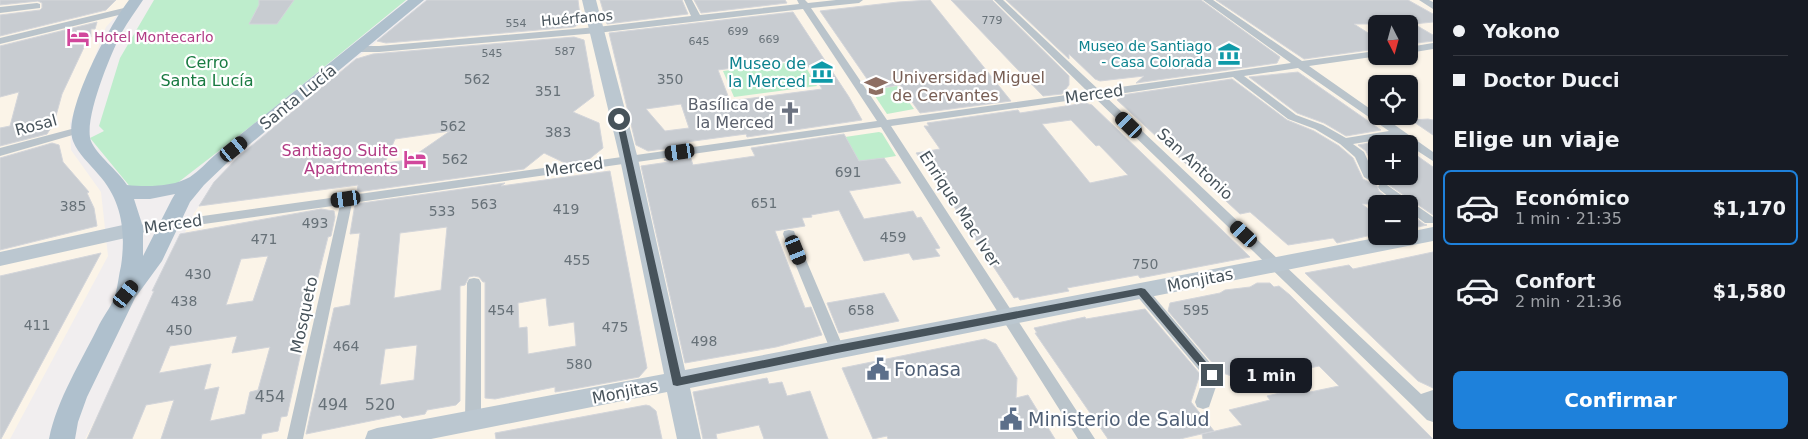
<!DOCTYPE html>
<html lang="es">
<head>
<meta charset="utf-8">
<style>
  body { margin:0; font-family:"DejaVu Sans",sans-serif; background:#20242c; color:#f1f3f6; height:100vh; display:flex; flex-direction:column; font-size:19px; white-space:nowrap }
  * { box-sizing:border-box; margin:0 }
  p { font-size:16px; color:#9ea1a6 }
  .icon { flex:none; width:28px; height:28px; fill:none; stroke:currentColor; stroke-width:2; stroke-linecap:round; stroke-linejoin:round }
  .map { position:relative; flex:1; overflow:hidden }
  .panel { display:flex; flex-direction:column; background:#171b24; width:375px }
  .panel>* { flex:none }
  .top-card { display:grid; align-content:center; height:110px; padding:0 20px; background:#171b24 }
  .needle { width:32px; rotate:174deg }
  .buttons { position:absolute; left:1368px; top:15px; display:grid; gap:10px }
  .buttons a { display:grid; place-items:center; width:50px; height:50px; border-radius:8px; background:#171b24; box-shadow:0 1px 4px #0004; font-size:25px }
  .end { position:absolute; width:22px; height:22px; margin:-11px; border:6px solid #47535b; background:#fff; box-shadow:0 0 0 2px #fff }
  .from { border-radius:50% }
  .bubble { position:absolute; height:35px; border-radius:8px; background:#171b24; box-shadow:0 1px 4px #0004; font-size:16px; font-weight:700; line-height:35px; text-align:center }
  .car { position:absolute; width:15px; height:30px; margin:-15px -8px; border-radius:6px; box-shadow:0 0 4px 1px #0007; background:linear-gradient(#222 24%,#8ab4d8 0 40%,#222 0 76%,#8ab4d8 0 86%,#222 0) }
  .top-card b { display:flex; align-items:center; gap:18px; height:48px; font-size:19px }
  .top-card b+b { border-top:1px solid #363941 }
  .top-card i { width:12px; height:12px; background:#f1f3f6 }
  ul { padding:0; list-style:none }
  li { display:flex; align-items:center; gap:15px; height:75px; margin:0 10px 8px; padding:0 10px; border:2px solid transparent; border-radius:8px }
  li div { flex:1 }
  li b { display:block; font-size:19px }
  li em { font-style:normal; font-weight:700 }
  li.selected { border-color:#1e81db }
  li>.icon { width:45px; height:45px; stroke-width:1.5 }
  h2 { padding:0 20px; font-size:22px; line-height:60px }
  .button { display:flex; gap:10px; margin-top:auto; padding:10px 20px }
  .button a { flex:1; height:58px; border-radius:8px; background:#1e81db; color:#fff; font-size:20px; font-weight:700; line-height:58px; text-align:center }
  main { display:flex; flex:1; min-height:0 }
  .map>svg:first-child { display:block }
  .commercial { fill:#fbf4e8; fill-rule:evenodd }
  .green { fill:#beedcc }
  .building { fill:#c8ccd1; stroke:#d3d5da; fill-rule:evenodd }
  .lines { fill:none; stroke-linecap:round; stroke-linejoin:round }
  .street { fill:#bac4cb; fill-rule:evenodd }
  .secondary { fill:#bbc7d0; fill-rule:evenodd }
  .primary { fill:#afc0cd; fill-rule:evenodd }
  .route { fill:#47535b }
  .labels { text-anchor:middle; dominant-baseline:central; stroke-width:4.5; stroke-linejoin:round; paint-order:stroke }
  .far-number-label { font-size:11px; fill:#677178 }
  .far-street-label { font-size:14px; fill:#47535b; stroke:#fff }
  .far-hotel-label { font-size:14px; fill:#b23c85; stroke:#fff; text-anchor:start }
  .far-culture-label { font-size:14px; fill:#0d838f; stroke:#fff; text-anchor:end }
  .number-label { font-size:14px; fill:#677178 }
  .park-label { font-size:16px; fill:#1a7b42; stroke:#fff }
  .culture-label { font-size:16px; fill:#0d838f; stroke:#fff; text-anchor:end }
  .education-label { font-size:16px; fill:#785e54; stroke:#fff; text-anchor:start }
  .street-label { font-size:16px; fill:#47535b; stroke:#fff }
  .worship-label { font-size:16px; fill:#5b616d; stroke:#fff; text-anchor:end }
  .hotel-label { font-size:16px; fill:#b23c85; stroke:#fff; text-anchor:end }
  .near-number-label { font-size:16px; fill:#677178 }
  .near-service-label { font-size:19px; fill:#4e5e75; stroke:#fff; text-anchor:start }
</style>
</head>
<body>
<main>
<div class="map">
<svg width="1433" height="439" viewBox="0 0 1433 439">
  <rect width="100%" height="100%" fill="#f1eeef"/>
  <path class="commercial" d="M0,0H131L106,27L70,123L71,150L101,192L108,256L10,439H0Z
    M429,0H1433V439H85L125,362L194,213L221,176L338,73ZM1376,24H1409V56H1376ZM1376,84H1409V116H1376ZM1376,144H1409V176H1376ZM1376,204H1409V236H1376Z"/>
  <path class="green" d="M154,0H406L264,116L176,184L132,189L90,138L104,131L99,126L120,58Z
    M802,61L817,86L734,97L723,71Z
    M897,86L914,109L887,114L871,90Z
    M879,132L882,133L896,156L859,162L845,137Z"/>
  <path class="building" d="M0,0H116L106,10L0,36V15L40,10L42,8V3L38,1L0,5Z
    M259,0H294L277,24H249L259,5Z
    M427,0H578L581,23L574,27L386,43L377,41Z
    M600,0H682L688,14L607,24Z
    M694,0H785L787,3L701,13Z
    M930,0L1011,101L920,113L900,85L874,89L820,11L898,2Z
    M951,0H992L1069,76V85L1062,94L1043,96Z
    M1006,0H1201L1280,57L1277,63L1136,83L1144,76L1100,81L1095,79L1069,54V59Z
    M1216,0H1408L1433,14V22L1414,24L1433,35V41L1409,44V24H1354L1376,38V49L1304,59Z
    M793,12L849,97L862,120L747,137L746,134L686,142L687,146L648,151L636,145L609,33ZM804,59L822,89L730,101L718,70ZM681,104L689,128L665,131L646,109Z
    M97,22L95,29H91V37L87,41L62,94L54,123L47,134L0,146V128L10,126L19,92L0,97V46Z
    M574,37L584,40L594,96L573,112L599,123L603,148L588,160L565,163L544,153L524,169L357,192L358,185L199,206L214,182L238,157L356,59L373,54ZM450,131L408,160L385,163L395,139Z
    M1298,72L1381,130L1346,136L1324,123L1297,113L1249,77Z
    M1232,79L1287,120L1314,131L1339,146L1353,158L1363,179L1377,186L1379,191L1395,204H1362L1376,215V234L1337,243L1333,238L1288,245L1250,212L1240,214L1117,100L1122,95Z
    M1085,103L1092,105L1250,257L1140,278L1138,275L1067,288L1069,291L1020,300L1018,297L1014,298L936,179L916,153L940,149L924,126H929L927,123L1018,110L1020,113ZM1071,120L1096,146L1099,145L1128,175L1090,183L1042,124Z
    M1428,119L1433,120V135L1411,120Z
    M844,134L859,161L884,158L901,183L849,191L864,219L913,211L917,218L921,217L940,248L935,249L940,256L913,260L909,253L864,261L839,210L811,215L812,217L802,218L805,226L775,231L805,308L811,307L822,335L776,347L685,363L641,166L669,162L664,160L690,156L693,165L755,156L751,148Z
    M1393,139L1400,144H1376V172L1366,151L1358,145Z
    M52,143L59,145L63,162L89,192L87,193L94,208L97,226L0,250V158Z
    M1409,150L1433,167V215L1383,181V179L1409,176Z
    M610,171L647,368L639,377L568,390L555,392V387L495,399L485,398V282H483L479,277L474,276L469,277L465,285L460,286V401L456,405L427,410L425,414L403,418L400,415L306,434L334,308L350,305L360,233L350,234L355,204L505,183L501,186ZM447,227L441,290L394,298L400,233ZM546,298L549,326L574,322L576,346L528,354L527,327L519,328L518,303ZM417,345L414,380L380,385L385,349Z
    M321,209L334,211L335,217L331,236L328,237L314,293L287,416L281,417L278,431L262,434L261,439H161L174,400L146,405L132,439H87L154,291H152L180,234ZM268,256L253,301L226,305L241,259ZM237,336L232,353L270,347L258,390L250,392L245,414L210,421L219,387L204,390L211,364L159,373L170,346Z
    M1409,213L1424,224L1427,225L1409,229Z
    M1433,252V388L1418,381L1305,273L1349,265L1353,269Z
    M101,253L1,439H0V276Z
    M1257,283H1270L1274,287L1279,286L1290,295L1433,439H1203L1202,434L1242,425L1229,410L1270,400L1267,396L1284,392L1266,372L1237,378L1220,372L1168,311L1170,303L1220,293L1225,290L1250,287ZM1319,366L1339,386L1310,392L1291,372Z
    M884,293L899,321L839,333L827,303Z
    M1145,309L1200,374L1191,402L1214,431L1180,439H1108L1035,333H1037L1034,328L1085,317L1086,319Z
    M985,339L996,344L1017,378L1016,398L1028,395L1055,439H888L887,436L873,439L842,368Z
    M767,378L769,384L782,382L787,396L810,391L828,439H764L759,425L716,434L717,439H703L693,392Z
    M646,405L650,406L656,411L662,439H496L495,433Z"/>
  <g class="lines">
    <path class="street" d="M684,0H692L700,15L799,4L797,0H805L808,3L836,0H863L859,3L811,8L887,120L1088,92L994,0H1003L1099,90L1291,63L1203,0H1213L1302,61L1376,51V56H1379L1309,66L1376,113V116H1382L1433,152V161L1396,137L1353,144L1364,152L1373,172L1382,180L1376,184L1364,177L1355,157L1340,144L1315,129L1288,119L1233,77L1105,96L1421,394L1433,390V422L1427,420L1413,406L1094,97L891,126L1095,439H1078L881,127L352,203L303,439H287L340,205L132,234L126,230L132,226L877,121L803,9L597,33L379,52H357L352,49L357,46H379L597,27L691,16ZM1298,68L1389,131L1346,138L1323,125L1296,115L1244,76Z
      M1419,0H1429L1433,2V9Z
      M37,3L40,4V8L0,13V7Z
      M128,7L132,10L131,12L0,44V38Z
      M1433,43V49L1409,53V47Z
      M79,127L83,128L85,130L83,132L0,156V148Z
      M1384,183L1433,217V223H1425L1409,211V204H1398L1380,190L1378,187L1380,184Z
      M789,230L794,231L795,234L844,349L842,353L837,355L832,353L830,349L783,234L784,231Z
      M474,278L479,279L481,283V421L479,426L473,428L467,426L465,421L467,283L469,279Z
      M1141,286L1146,287L1217,371L1220,375L1209,407L1203,409L1197,407L1195,402L1204,376L1136,295L1134,291L1136,287Z"/>
    <path class="secondary" d="M582,0H596L638,159L685,370L1386,236H1409V232L1433,227V241L690,388L701,439H677L667,392L431,439H365L368,431L377,428L664,374L620,159Z
      M132,223L139,225L142,230L139,235L0,266V252Z"/>
    <path class="primary" d="M129,0H143C136,11 128,21 122,32C111,53 83,120 91,141C96,154 118,171 127,185C146,187 173,187 190,177C199,171 207,162 215,155L408,0H424L227,163L204,185L190,202L162,261L135,298L87,397L78,422L75,439H49C57,399 81,362 99,325C104,315 114,303 116,292C118,284 119,274 121,266C126,232 122,200 98,174C90,164 78,154 73,141C62,113 110,24 129,0ZM175,194L172,199L143,256V227L134,199H150Z"/>
  </g>
  <path class="route" d="M619,117L623,119L681,377L837,345L1141,288L1145,289L1217,375L1216,378H1209L1139,295L837,353L677,386L673,385L616,119Z"/>
  <defs>
    <symbol id="hotel-bare" viewBox="-9 -9 18 18"><path d="M-6-4.5h1.5V1H6V5H4.5V3h-9V5H-6ZM-4 0a1.8 1.8 0 1 1 3.6 0ZM.5 0V-2.5h3Q6-2.5 6 0Z" fill="#d1479c" stroke="#fff" stroke-width="2.5" paint-order="stroke"/></symbol>
    <symbol id="museum-bare" viewBox="-9 -9 18 18"><path d="M0-6L6-3V-2H-6V-3ZM-5-1h2V3h-2ZM-1-1h2V3h-2ZM3-1h2V3H3ZM-6 4H6V6H-6Z" fill="#0f9aa8" stroke="#fff" stroke-width="2.5" paint-order="stroke"/></symbol>
    <symbol id="university-bare" viewBox="-9 -9 18 18"><path d="M0-5L7-2L0 1L-7-2ZM-4 1L0 2.5L4 1V4Q0 6-4 4Z" fill="#8d6e63" stroke="#fff" stroke-width="2.5" paint-order="stroke"/></symbol>
    <symbol id="church-bare" viewBox="-9 -9 18 18"><path d="M-1.2-6h2.4v3.5h3.3v2.4h-3.3V6h-2.4V-.1h-3.3v-2.4h3.3Z" fill="#6b7280" stroke="#fff" stroke-width="2.5" paint-order="stroke"/></symbol>
    <symbol id="civic-bare" viewBox="-9 -9 18 18"><path d="M-.6-6.5H3V-4.5H.6V-3L4-1V1h2V6H-6V1h2V-1L-.6-3ZM-1.2 2.5V6h2.4V2.5Z" fill="#5c6f8a" stroke="#fff" stroke-width="2.5" paint-order="stroke"/></symbol>
  </defs>
  <g fill-rule="evenodd">
    <use href="#hotel-bare" x="62" y="21" width="32" height="32"/>
    <use href="#museum-bare" x="1213" y="38" width="32" height="32"/>
    <use href="#museum-bare" x="806" y="56" width="32" height="32"/>
    <use href="#university-bare" x="860" y="70" width="32" height="32"/>
    <use href="#church-bare" x="774" y="97" width="32" height="32"/>
    <use href="#hotel-bare" x="399" y="143" width="32" height="32"/>
    <use href="#civic-bare" x="862" y="353" width="32" height="32"/>
    <use href="#civic-bare" x="995" y="403" width="32" height="32"/>
  </g>
  <g class="labels">
    <g class="far-number-label">
      <text x="992" y="20">779</text>
      <text x="516" y="23">554</text>
      <text x="738" y="31">699</text>
      <text x="769" y="39">669</text>
      <text x="699" y="41">645</text>
      <text x="565" y="51">587</text>
      <text x="492" y="53">545</text>
    </g>
    <g class="far-street-label">
      <text transform="translate(577 18) rotate(-5)">Huérfanos</text>
    </g>
    <g class="far-hotel-label">
      <text x="94" y="37">Hotel Montecarlo</text>
    </g>
    <g class="far-culture-label">
      <text x="1212" y="46">Museo de Santiago<tspan x="1212" dy="16">- Casa Colorada</tspan></text>
    </g>
    <g class="number-label">
      <text x="477" y="79">562</text>
      <text x="670" y="79">350</text>
      <text x="548" y="91">351</text>
      <text x="453" y="126">562</text>
      <text x="558" y="132">383</text>
      <text x="455" y="159">562</text>
      <text x="848" y="172">691</text>
      <text x="764" y="203">651</text>
      <text x="484" y="204">563</text>
      <text x="73" y="206">385</text>
      <text x="566" y="209">419</text>
      <text x="442" y="211">533</text>
      <text x="315" y="223">493</text>
      <text x="893" y="237">459</text>
      <text x="264" y="239">471</text>
      <text x="577" y="260">455</text>
      <text x="1145" y="264">750</text>
      <text x="198" y="274">430</text>
      <text x="184" y="301">438</text>
      <text x="501" y="310">454</text>
      <text x="861" y="310">658</text>
      <text x="1196" y="310">595</text>
      <text x="37" y="325">411</text>
      <text x="615" y="327">475</text>
      <text x="179" y="330">450</text>
      <text x="704" y="341">498</text>
      <text x="346" y="346">464</text>
      <text x="579" y="364">580</text>
    </g>
    <g class="park-label">
      <text x="207" y="62">Cerro<tspan x="207" dy="18">Santa Lucía</tspan></text>
    </g>
    <g class="culture-label">
      <text x="806" y="63">Museo de<tspan x="806" dy="18">la Merced</tspan></text>
    </g>
    <g class="education-label">
      <text x="892" y="77">Universidad Miguel<tspan x="892" dy="18">de Cervantes</tspan></text>
    </g>
    <g class="street-label">
      <text transform="translate(1094 94) rotate(-8)">Merced</text>
      <text transform="translate(298 97) rotate(-39)">Santa Lucía</text>
      <text transform="translate(36 125) rotate(-15)">Rosal</text>
      <text transform="translate(1195 164) rotate(43)">San Antonio</text>
      <text transform="translate(574 167) rotate(-8)">Merced</text>
      <text transform="translate(960 209) rotate(57)">Enrique Mac Iver</text>
      <text transform="translate(173 224) rotate(-8)">Merced</text>
      <text transform="translate(1200 280) rotate(-11)">Monjitas</text>
      <text transform="translate(304 315) rotate(-78)">Mosqueto</text>
      <text transform="translate(625 392) rotate(-11)">Monjitas</text>
    </g>
    <g class="worship-label">
      <text x="774" y="104">Basílica de<tspan x="774" dy="18">la Merced</tspan></text>
    </g>
    <g class="hotel-label">
      <text x="398" y="150">Santiago Suite<tspan x="398" dy="18">Apartments</tspan></text>
    </g>
    <g class="near-number-label">
      <text x="270" y="396">454</text>
      <text x="333" y="404">494</text>
      <text x="380" y="404">520</text>
    </g>
    <g class="near-service-label">
      <text x="894" y="369">Fonasa</text>
      <text x="1028" y="419">Ministerio de Salud</text>
    </g>
  </g>
</svg>
<div class="buttons">
<a><svg class="needle" viewBox="-14 -14 28 28"><path d="M0-13l5 13h-10z" fill="#e53935"/><path d="M0 13l5-13h-10z" fill="#9ea1a6"/></svg></a>
<a><svg class="icon" aria-label="locate" viewBox="0 0 24 24"><circle cx="12" cy="12" r="6"/><path d="M12 2v4M12 18v4M2 12h4M18 12h4"/></svg></a>
<a>+</a>
<a>−</a>
</div>
<i class="end from" style="left:619px;top:119px"></i>
<i class="end" style="left:1212px;top:375px"></i>
<div class="bubble" style="left:1230px;top:358px;width:82px">1 min</div>
<i class="car" style="left:1129px;top:125px;rotate:314deg"></i>
<i class="car" style="left:234px;top:149px;rotate:51deg"></i>
<i class="car" style="left:680px;top:152px;rotate:262deg"></i>
<i class="car" style="left:346px;top:199px;rotate:262deg"></i>
<i class="car" style="left:1244px;top:234px;rotate:313deg"></i>
<i class="car" style="left:796px;top:250px;rotate:158deg"></i>
<i class="car" style="left:126px;top:294px;rotate:39deg"></i>
</div>
<section class="panel">
<div class="top-card">
<b><i class="from"></i>Yokono</b>
<b><i></i>Doctor Ducci</b>
</div>
<h2>Elige un viaje</h2>
<ul>
<li class="selected"><svg class="icon" aria-label="car" viewBox="0 0 24 24"><path d="M5 17H2v-5l4-1 3-4h7l3 4 3 1v5h-3M9 17h6M6 11h13"/><circle cx="7" cy="17" r="2"/><circle cx="17" cy="17" r="2"/></svg><div><b>Económico</b><p>1 min · 21:35</p></div><em>$1,170</em></li>
<li><svg class="icon" aria-label="car" viewBox="0 0 24 24"><path d="M5 17H2v-5l4-1 3-4h7l3 4 3 1v5h-3M9 17h6M6 11h13"/><circle cx="7" cy="17" r="2"/><circle cx="17" cy="17" r="2"/></svg><div><b>Confort</b><p>2 min · 21:36</p></div><em>$1,580</em></li>
</ul>
<div class="button"><a>Confirmar</a></div>
</section>
</main>
</body>
</html>
